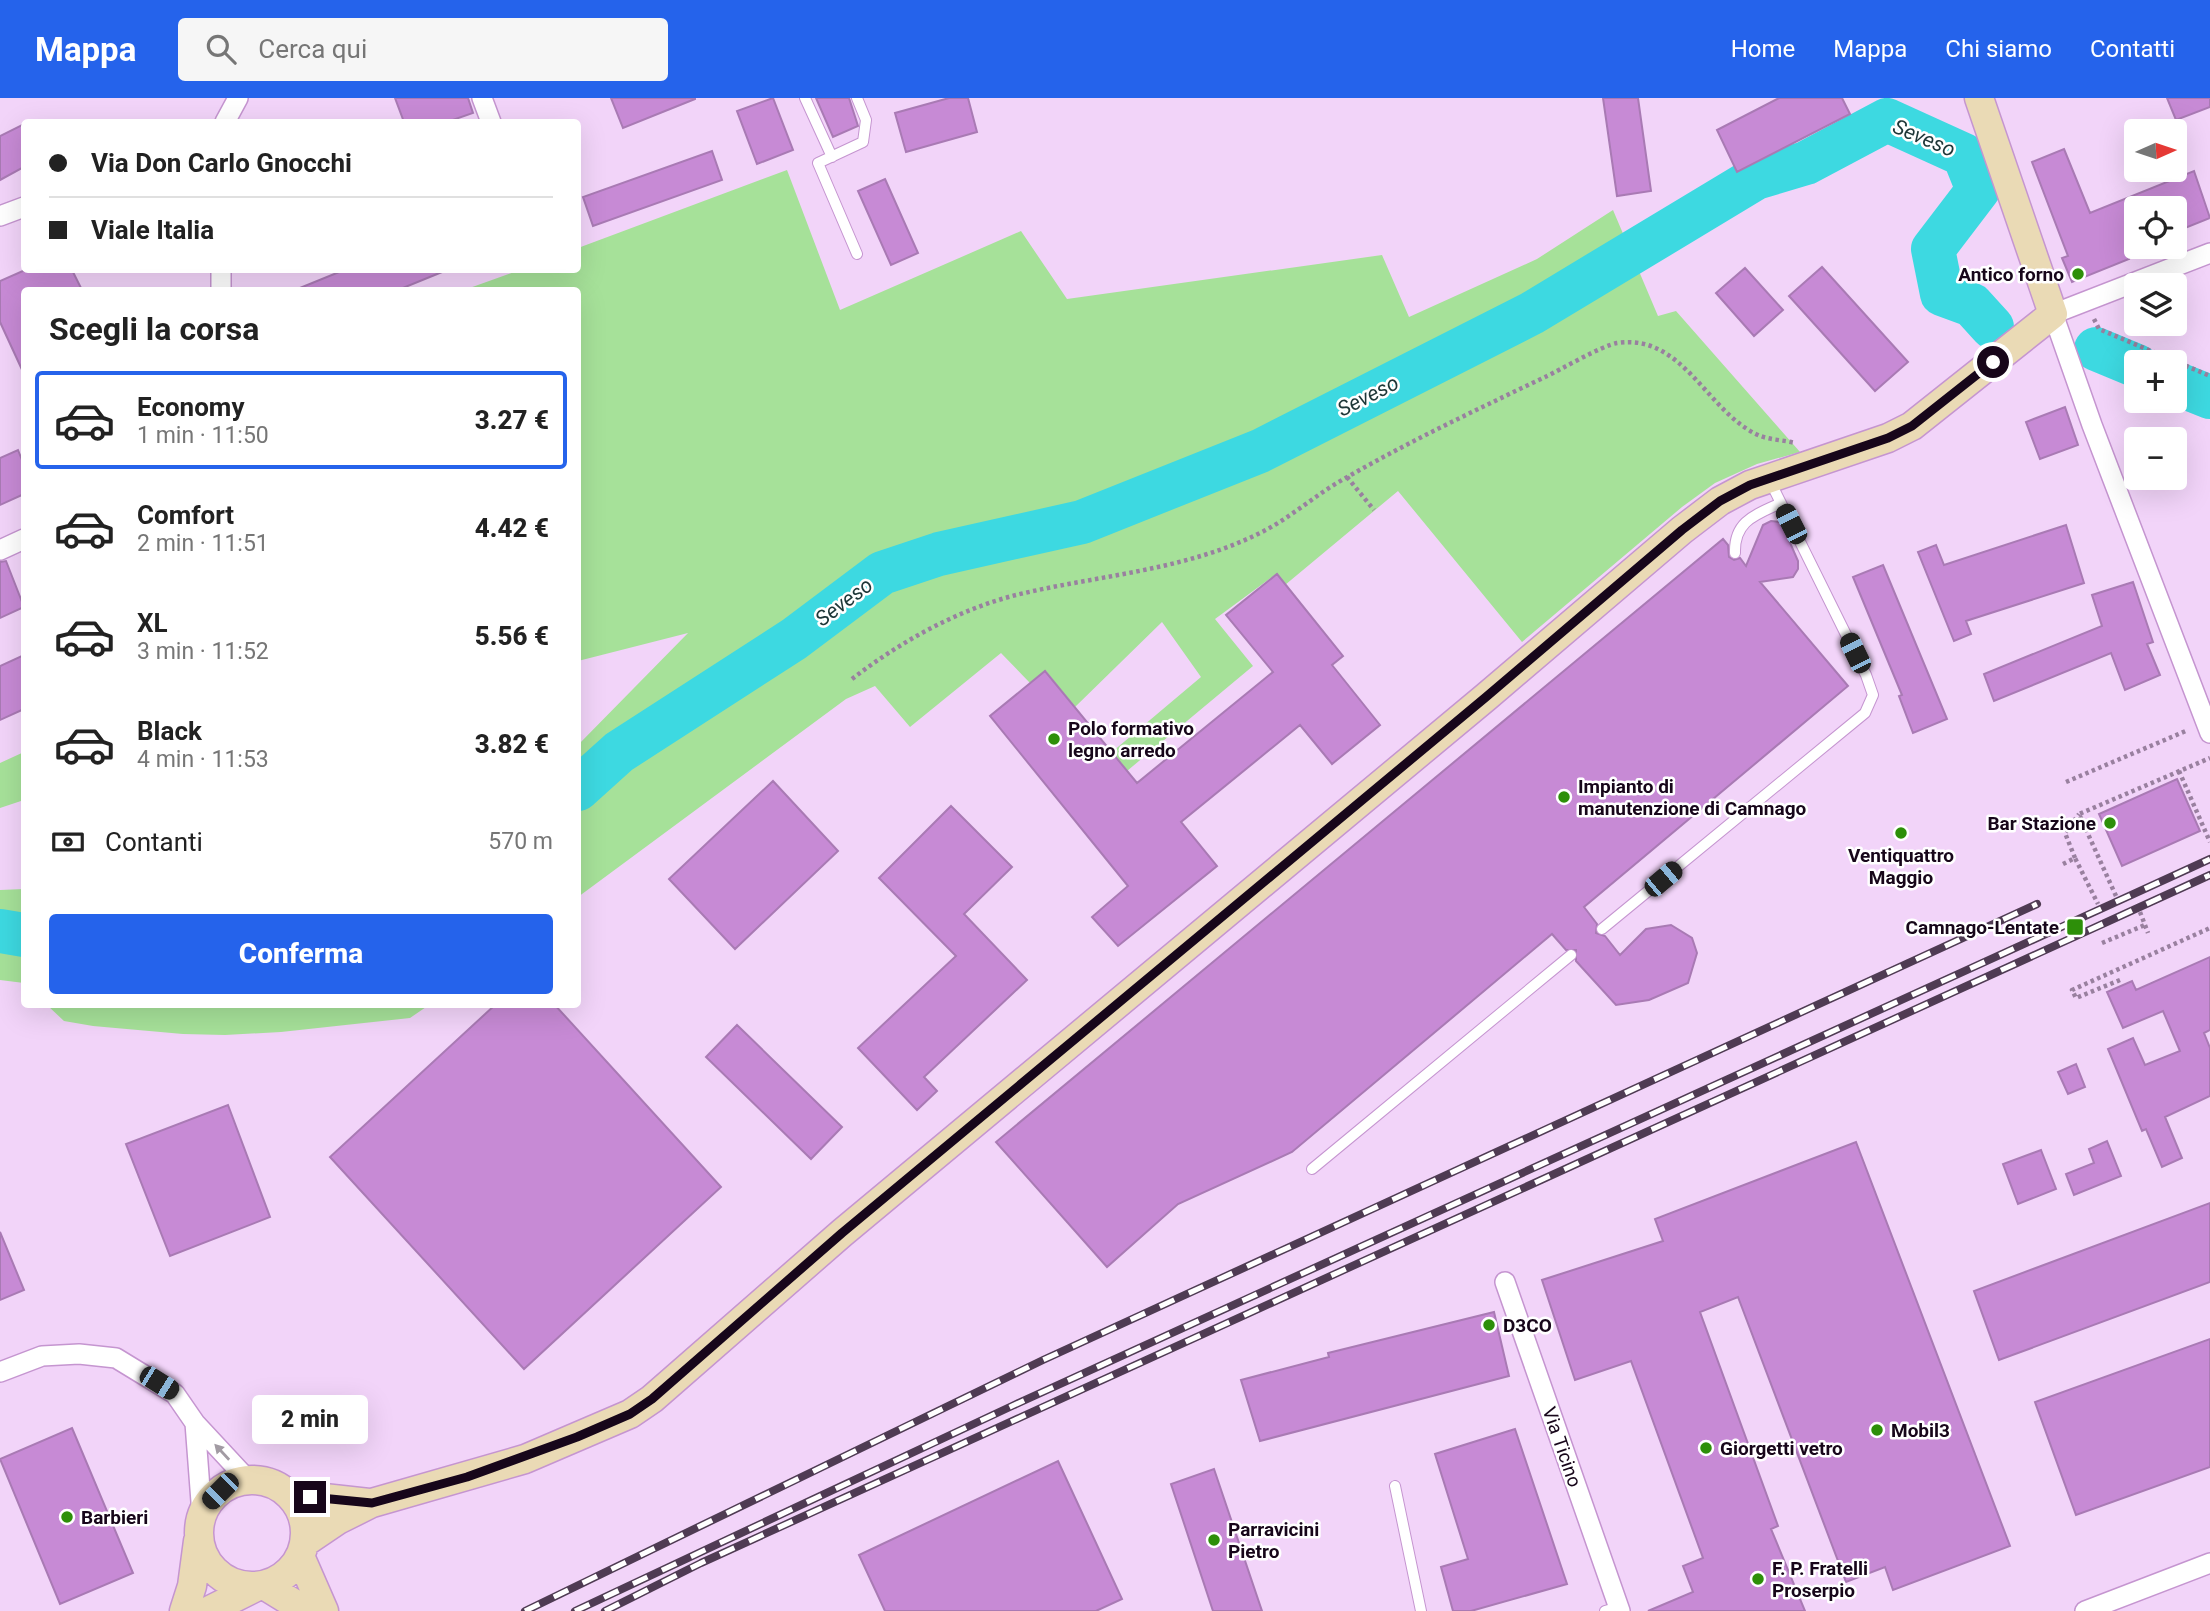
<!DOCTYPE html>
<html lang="it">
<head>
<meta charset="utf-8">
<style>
  body { margin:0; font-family:Roboto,sans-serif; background:#f6f6f6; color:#222; height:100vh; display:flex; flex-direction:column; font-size:26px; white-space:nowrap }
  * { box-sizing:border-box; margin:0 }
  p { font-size:23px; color:#767676 }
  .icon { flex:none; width:38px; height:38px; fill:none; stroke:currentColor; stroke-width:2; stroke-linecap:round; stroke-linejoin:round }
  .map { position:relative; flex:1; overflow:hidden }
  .drawer { position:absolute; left:21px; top:189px; width:560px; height:721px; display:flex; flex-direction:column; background:#fff; border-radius:7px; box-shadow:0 7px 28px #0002 }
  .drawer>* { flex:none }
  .banner { position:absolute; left:21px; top:21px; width:560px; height:154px; border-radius:7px; box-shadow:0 7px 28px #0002; display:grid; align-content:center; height:154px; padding:0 28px; background:#fff }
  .needle { width:46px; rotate:87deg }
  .buttons { position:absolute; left:2124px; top:21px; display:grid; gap:14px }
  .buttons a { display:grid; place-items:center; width:63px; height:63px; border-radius:7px; background:#fff; box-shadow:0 7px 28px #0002; font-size:35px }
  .end { position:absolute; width:32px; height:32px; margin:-16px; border:9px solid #17061a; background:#fff; box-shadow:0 0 0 4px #fff }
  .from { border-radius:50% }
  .bubble { position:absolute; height:49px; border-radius:7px; background:#fff; box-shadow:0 7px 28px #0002; font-size:23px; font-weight:800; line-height:49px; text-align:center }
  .car { position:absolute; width:21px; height:42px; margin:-21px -10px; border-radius:9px; box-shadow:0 0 5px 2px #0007; background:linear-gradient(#222 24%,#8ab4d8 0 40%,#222 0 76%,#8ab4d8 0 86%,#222 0) }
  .banner b { display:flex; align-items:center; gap:24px; height:66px; font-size:26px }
  .banner b+b { border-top:2px solid #e0e0e0 }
  .banner i { width:18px; height:18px; background:#222 }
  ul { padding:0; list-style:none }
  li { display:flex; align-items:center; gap:21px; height:98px; margin:0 14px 10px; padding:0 14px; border:4px solid transparent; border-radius:7px }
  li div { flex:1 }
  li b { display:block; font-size:26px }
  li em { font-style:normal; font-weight:800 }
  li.current { border-color:#2563eb }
  li>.icon { width:63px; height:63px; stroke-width:1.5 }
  h2 { padding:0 28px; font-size:32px; line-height:84px }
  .pay { display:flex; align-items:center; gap:18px; height:77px; padding:0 28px; font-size:26px }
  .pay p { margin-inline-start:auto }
  .cta { display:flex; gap:14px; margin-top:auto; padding:14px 28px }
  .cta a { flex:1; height:80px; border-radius:7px; background:#2563eb; color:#fff; font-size:28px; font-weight:800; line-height:80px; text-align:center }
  header { display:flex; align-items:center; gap:42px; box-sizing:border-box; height:98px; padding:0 35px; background:#2563eb; color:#fff }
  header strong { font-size:33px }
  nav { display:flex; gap:38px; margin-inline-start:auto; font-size:24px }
  .search { width:490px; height:63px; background:#f6f6f6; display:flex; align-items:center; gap:18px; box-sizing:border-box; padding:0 24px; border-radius:7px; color:#767676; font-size:26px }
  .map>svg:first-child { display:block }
  .green { fill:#a6e199 }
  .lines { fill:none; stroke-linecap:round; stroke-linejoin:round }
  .river { stroke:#3dd9e1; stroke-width:44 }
  .building { fill:#c78ad5; stroke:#a97ab4; stroke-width:2 }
  .lane-casing { stroke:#c595d0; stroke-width:12 }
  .street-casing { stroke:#c595d0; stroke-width:22 }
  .secondary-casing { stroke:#c595d0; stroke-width:31 }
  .path { stroke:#99809f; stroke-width:4.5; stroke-dasharray:3.5 3.5; stroke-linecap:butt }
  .lane { stroke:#fff; stroke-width:10 }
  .street { stroke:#fff; stroke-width:19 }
  .secondary { stroke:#eadab5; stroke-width:28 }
  .rail-casing { stroke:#4f3b53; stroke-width:8 }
  .rail { stroke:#fff; stroke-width:5; stroke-dasharray:16; stroke-linecap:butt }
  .oneway { fill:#a29ba3 }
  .route { stroke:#17061a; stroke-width:9 }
  .poi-dot { fill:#2d8f09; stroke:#fff; stroke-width:2.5 }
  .labels { text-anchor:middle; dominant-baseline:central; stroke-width:5; stroke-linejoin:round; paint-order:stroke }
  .poi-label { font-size:19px; font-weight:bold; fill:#17061a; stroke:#fff; text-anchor:start }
  .street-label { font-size:19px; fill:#17061a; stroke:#fff }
  .water-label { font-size:21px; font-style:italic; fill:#1e3738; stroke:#fff }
</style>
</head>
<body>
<header>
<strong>Mappa</strong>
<div class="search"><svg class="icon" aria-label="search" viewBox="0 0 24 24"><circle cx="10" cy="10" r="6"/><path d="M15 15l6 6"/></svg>Cerca qui</div>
<nav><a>Home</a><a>Mappa</a><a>Chi siamo</a><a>Contatti</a></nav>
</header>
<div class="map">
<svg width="2210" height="1513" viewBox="0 0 2210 1513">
  <rect width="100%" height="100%" fill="#f2d4f9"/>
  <path class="green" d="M787,72L840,212L1021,133L1067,201L1382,157L1409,219L1537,161L1613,112L1658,218L1676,213L1800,354L1757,366L1715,385L1682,409L1522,544L1398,393L1285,487L1276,476L1215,521L1253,568L1127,673L1112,654L1201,579L1162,524L1075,609L1046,573L1030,585L1001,555L910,629L875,588L846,601L578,799V647L688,535L578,563V192H464L520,172H578V150Z
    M24,654V702L0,710V665Z
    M24,791V885L0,882V792Z
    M47,907H429L410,920L281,934L225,937L183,936L93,928L64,923Z"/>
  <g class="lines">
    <path class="river" d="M2096,251L2137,268
      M2175,285L2210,299
      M578,691L619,654L794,541L882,475L939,456L1082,424L1260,353L1532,215L1756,80L1806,65L1887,22L1964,57L1978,92L1933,151L1942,196L1972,207L1992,229
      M0,833L24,837"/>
  </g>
  <path class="building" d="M395,0H468L473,15L447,24H404Z
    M611,0H695V1L623,30Z
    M773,0L793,52L757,66L737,13Z
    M816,0H849L858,28L833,39Z
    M949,0H968L977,34L906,54L895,15Z
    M1603,0H1638L1651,93L1617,98Z
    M1779,0H1842L1850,16L1737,74L1717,32Z
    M2167,0H2210V9L2176,22Z
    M24,26V69L0,82V38Z
    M2064,51L2090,115L2194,73L2210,120L2175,134V110H2137V149L2126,153L2129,161L2072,184L2062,160L2068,158L2032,64Z
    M712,53L722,82L593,128L583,99Z
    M885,81L918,155L891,167L858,93Z
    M1822,169L1908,264L1875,293L1789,198Z
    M1745,170L1783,212L1754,238L1716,195Z
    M25,172H72L82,192H24V276L0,224V183Z
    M344,172H447L398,192H295Z
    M2065,309L2078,347L2040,361L2026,324Z
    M18,352L24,367V396L0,407V360Z
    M1771,423L1780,424L1784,431L1798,463V471L1793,479L1760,484L1848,588L1584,809L1597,826L1596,835L1605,838L1620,857L1646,831L1671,827L1692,840L1697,855L1688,885L1649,902L1616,907L1576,863V852H1566L1552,836L1292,1054L1178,1106L1107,1169L996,1044L1723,441L1728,447L1729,459L1734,462L1740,460L1746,468L1763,427Z
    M2066,427L2084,485L1966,523L1971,536L1954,543L1918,454L1936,447L1944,467Z
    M6,463L24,509L0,520V464Z
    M1883,467L1947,621L1913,635L1899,598L1902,597L1853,479Z
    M1277,476L1343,558L1332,567L1380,627L1332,666L1300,627L1181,724L1217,768L1118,848L1092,819L1128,788L990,618L1045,573L1137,685L1273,574L1226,517Z
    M2133,484L2153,544L2147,546L2160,577L2125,592L2111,555L1994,603L1984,576L2102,528L2092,497Z
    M24,557V611L0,622V568Z
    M2177,681L2200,733L2122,768L2099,716Z
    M773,683L838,753L735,851L669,781Z
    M951,708L1012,769L964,816L1027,882L924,979L937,993L917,1012L858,950L956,858L879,780Z
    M2210,859V932L2204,935L2210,950V998L2165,1019L2182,1060L2162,1069L2146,1031L2142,1033L2108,951L2133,940L2145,967L2180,953L2163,913L2123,930L2107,894L2132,883L2136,892Z
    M496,906H554L721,1089L524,1271L330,1059Z
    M737,927L842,1029L811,1061L706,959Z
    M2076,966L2085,989L2068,996L2058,974Z
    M228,1007L270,1119L170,1158L126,1046Z
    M2107,1043L2121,1078L2074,1097L2066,1076L2094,1065L2089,1051Z
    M1856,1044L2010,1448L1893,1492L1885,1469L1846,1484L1738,1199L1700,1214L1778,1428L1771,1431L1805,1513H1648L1693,1494L1683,1468L1703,1460L1631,1263L1575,1282L1542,1182L1663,1143L1655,1121Z
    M2041,1052L2056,1091L2018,1106L2003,1066Z
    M2210,1105V1184L1999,1262L1974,1193Z
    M0,1134L24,1192L0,1202Z
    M1494,1214L1509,1278L1260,1343L1241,1282L1329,1259L1328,1255Z
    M2210,1241V1369L2076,1417L2035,1304Z
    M72,1330L133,1475L60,1506L0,1361Z
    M1515,1331L1567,1486L1471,1513H1453L1441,1469L1468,1461L1435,1356Z
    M1058,1363L1122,1501L1096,1513H885L859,1457Z
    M1214,1371L1262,1513H1213L1171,1386Z"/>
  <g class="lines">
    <defs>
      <path id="lane" d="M805,0L832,59
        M857,156L818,65L863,44L866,22L857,0
        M1735,455C1734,423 1755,417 1781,405
        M1602,831L1865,615L1873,597L1866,577L1770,383
        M1312,1071L1571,857
        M1395,1388L1421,1513
        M1605,1513L1619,1509"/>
      <path id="street" d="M482,0L491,24
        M225,24L238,0
        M0,118L24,109
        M2210,155L2053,216L2092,327L2210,635
        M221,192V172
        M0,452L24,441
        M1505,1184L1620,1513
        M0,1274L42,1258L79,1256L116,1260L175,1296L195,1325L248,1382
        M195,1325L202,1417
        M2085,1513L2210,1465"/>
      <path id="secondary" d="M199 1435a53 53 0 1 1 106 0a53 53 0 1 1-106 0Z
        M288,1396L369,1405
        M304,1445L338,1422L372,1405L525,1361L630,1316L652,1301L842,1135L1486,599L1682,432L1720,403L1750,387L1888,340L1912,328L2053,216L1979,0
        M300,1458L324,1513
        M264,1487L306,1513
        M184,1513L192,1488L198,1443
        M208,1513L258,1488"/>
    </defs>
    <use href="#lane" class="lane-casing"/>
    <use href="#street" class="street-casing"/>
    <use href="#secondary" class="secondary-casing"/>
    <path class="path" d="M2094,221L2099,231L2210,278
      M1347,379L1374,412
      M852,581C900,544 957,512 1016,497C1098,477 1185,473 1262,434C1290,420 1314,398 1342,382C1408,344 1476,312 1545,279C1562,271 1601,248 1617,245C1683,235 1707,314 1758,337C1769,342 1784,342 1795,345
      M2179,673L2210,744
      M2066,684L2188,632
      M2075,760L2065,735L2079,716
      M2063,766L2075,760L2098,806
      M2116,798L2079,716L2210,660
      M2140,814L2148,835
      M2102,845L2145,827
      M2120,882L2076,900L2072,892L2210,830"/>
    <use href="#lane" class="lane"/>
    <use href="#street" class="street"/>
    <use href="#secondary" class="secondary"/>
    <defs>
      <path id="rail" d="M525,1513L1043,1262L2037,806
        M575,1513L1012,1308L2210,761
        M605,1513L701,1465L2210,777"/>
    </defs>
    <use href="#rail" class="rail-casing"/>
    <use href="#rail" class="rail"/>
  </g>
  <defs><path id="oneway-solid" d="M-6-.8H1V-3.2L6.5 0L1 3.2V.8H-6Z" transform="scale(1.75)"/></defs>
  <use class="oneway" href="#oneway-solid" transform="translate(222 1354) rotate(-133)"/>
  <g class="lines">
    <path class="route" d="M310,1399L372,1405L467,1379L577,1339L630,1316L652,1301L842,1135L1486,599L1682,432L1720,403L1750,387L1888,340L1912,328L1993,264"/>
  </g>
  <g class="poi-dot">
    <circle cx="2078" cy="176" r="7"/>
    <circle cx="1054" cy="641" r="7"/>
    <circle cx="1564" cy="699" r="7"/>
    <circle cx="2110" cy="725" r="7"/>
    <circle cx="1901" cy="735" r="7"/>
    <rect x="2066" y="820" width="18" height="18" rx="3.5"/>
    <circle cx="1489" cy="1227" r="7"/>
    <circle cx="1877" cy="1332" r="7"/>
    <circle cx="1706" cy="1350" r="7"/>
    <circle cx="67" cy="1419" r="7"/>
    <circle cx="1214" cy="1442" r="7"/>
    <circle cx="1758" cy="1481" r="7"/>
  </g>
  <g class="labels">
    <g class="poi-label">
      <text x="2064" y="176" text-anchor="end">Antico forno</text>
      <text x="1068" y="630">Polo formativo<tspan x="1068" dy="22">legno arredo</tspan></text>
      <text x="1578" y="688">Impianto di<tspan x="1578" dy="22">manutenzione di Camnago</tspan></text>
      <text x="2096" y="725" text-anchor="end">Bar Stazione</text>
      <text x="1901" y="757" text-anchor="middle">Ventiquattro<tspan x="1901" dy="22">Maggio</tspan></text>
      <text x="2059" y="829" text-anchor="end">Camnago-Lentate</text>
      <text x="1503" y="1227">D3CO</text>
      <text x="1891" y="1332">Mobil3</text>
      <text x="1720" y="1350">Giorgetti vetro</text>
      <text x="81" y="1419">Barbieri</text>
      <text x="1228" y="1431">Parravicini<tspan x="1228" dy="22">Pietro</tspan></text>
      <text x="1772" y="1470">F. P. Fratelli<tspan x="1772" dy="22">Proserpio</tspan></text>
    </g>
    <g class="street-label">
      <text transform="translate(1562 1349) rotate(71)">Via Ticino</text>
    </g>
    <g class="water-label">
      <text transform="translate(1924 40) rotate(23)">Seveso</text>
      <text transform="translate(1368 298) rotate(-27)">Seveso</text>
      <text transform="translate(844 504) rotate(-37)">Seveso</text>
    </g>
  </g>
</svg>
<div class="buttons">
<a><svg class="needle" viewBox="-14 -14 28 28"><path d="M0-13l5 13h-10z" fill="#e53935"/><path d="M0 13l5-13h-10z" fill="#767676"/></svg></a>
<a><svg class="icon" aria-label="locate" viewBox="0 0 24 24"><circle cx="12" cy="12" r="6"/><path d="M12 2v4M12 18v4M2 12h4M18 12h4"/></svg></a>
<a><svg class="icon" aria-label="layers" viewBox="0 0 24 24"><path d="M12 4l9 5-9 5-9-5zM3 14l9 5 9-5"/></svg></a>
<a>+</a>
<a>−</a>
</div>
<i class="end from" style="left:1993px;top:264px"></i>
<i class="end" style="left:310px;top:1399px"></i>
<div class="bubble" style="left:252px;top:1297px;width:116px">2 min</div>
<i class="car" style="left:1791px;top:426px;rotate:333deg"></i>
<i class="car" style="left:1855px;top:555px;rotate:334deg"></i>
<i class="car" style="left:1663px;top:781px;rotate:50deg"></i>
<i class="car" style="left:159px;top:1285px;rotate:122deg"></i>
<i class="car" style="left:220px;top:1393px;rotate:225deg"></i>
<div class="banner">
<b><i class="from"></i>Via Don Carlo Gnocchi</b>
<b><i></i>Viale Italia</b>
</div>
<section class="drawer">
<h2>Scegli la corsa</h2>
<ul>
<li class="current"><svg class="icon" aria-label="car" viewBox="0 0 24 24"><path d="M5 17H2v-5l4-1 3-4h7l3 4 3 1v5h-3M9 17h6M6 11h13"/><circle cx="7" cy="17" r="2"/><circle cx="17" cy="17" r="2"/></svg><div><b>Economy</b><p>1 min · 11:50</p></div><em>3.27 €</em></li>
<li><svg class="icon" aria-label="car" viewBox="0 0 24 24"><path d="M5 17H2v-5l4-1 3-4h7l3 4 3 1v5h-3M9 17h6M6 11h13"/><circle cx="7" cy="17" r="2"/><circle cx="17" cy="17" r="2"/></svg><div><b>Comfort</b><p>2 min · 11:51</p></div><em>4.42 €</em></li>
<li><svg class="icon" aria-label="car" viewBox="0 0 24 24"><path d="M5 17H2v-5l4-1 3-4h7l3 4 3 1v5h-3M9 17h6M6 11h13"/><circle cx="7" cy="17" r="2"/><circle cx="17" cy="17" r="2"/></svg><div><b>XL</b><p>3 min · 11:52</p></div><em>5.56 €</em></li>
<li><svg class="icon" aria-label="car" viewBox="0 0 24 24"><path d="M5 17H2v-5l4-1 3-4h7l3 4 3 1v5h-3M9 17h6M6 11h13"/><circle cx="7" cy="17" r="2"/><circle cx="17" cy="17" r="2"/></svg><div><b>Black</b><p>4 min · 11:53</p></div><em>3.82 €</em></li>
</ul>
<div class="pay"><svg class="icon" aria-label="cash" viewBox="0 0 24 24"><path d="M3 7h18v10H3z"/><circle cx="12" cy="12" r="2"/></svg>Contanti<p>570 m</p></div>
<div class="cta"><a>Conferma</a></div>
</section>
</div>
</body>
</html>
